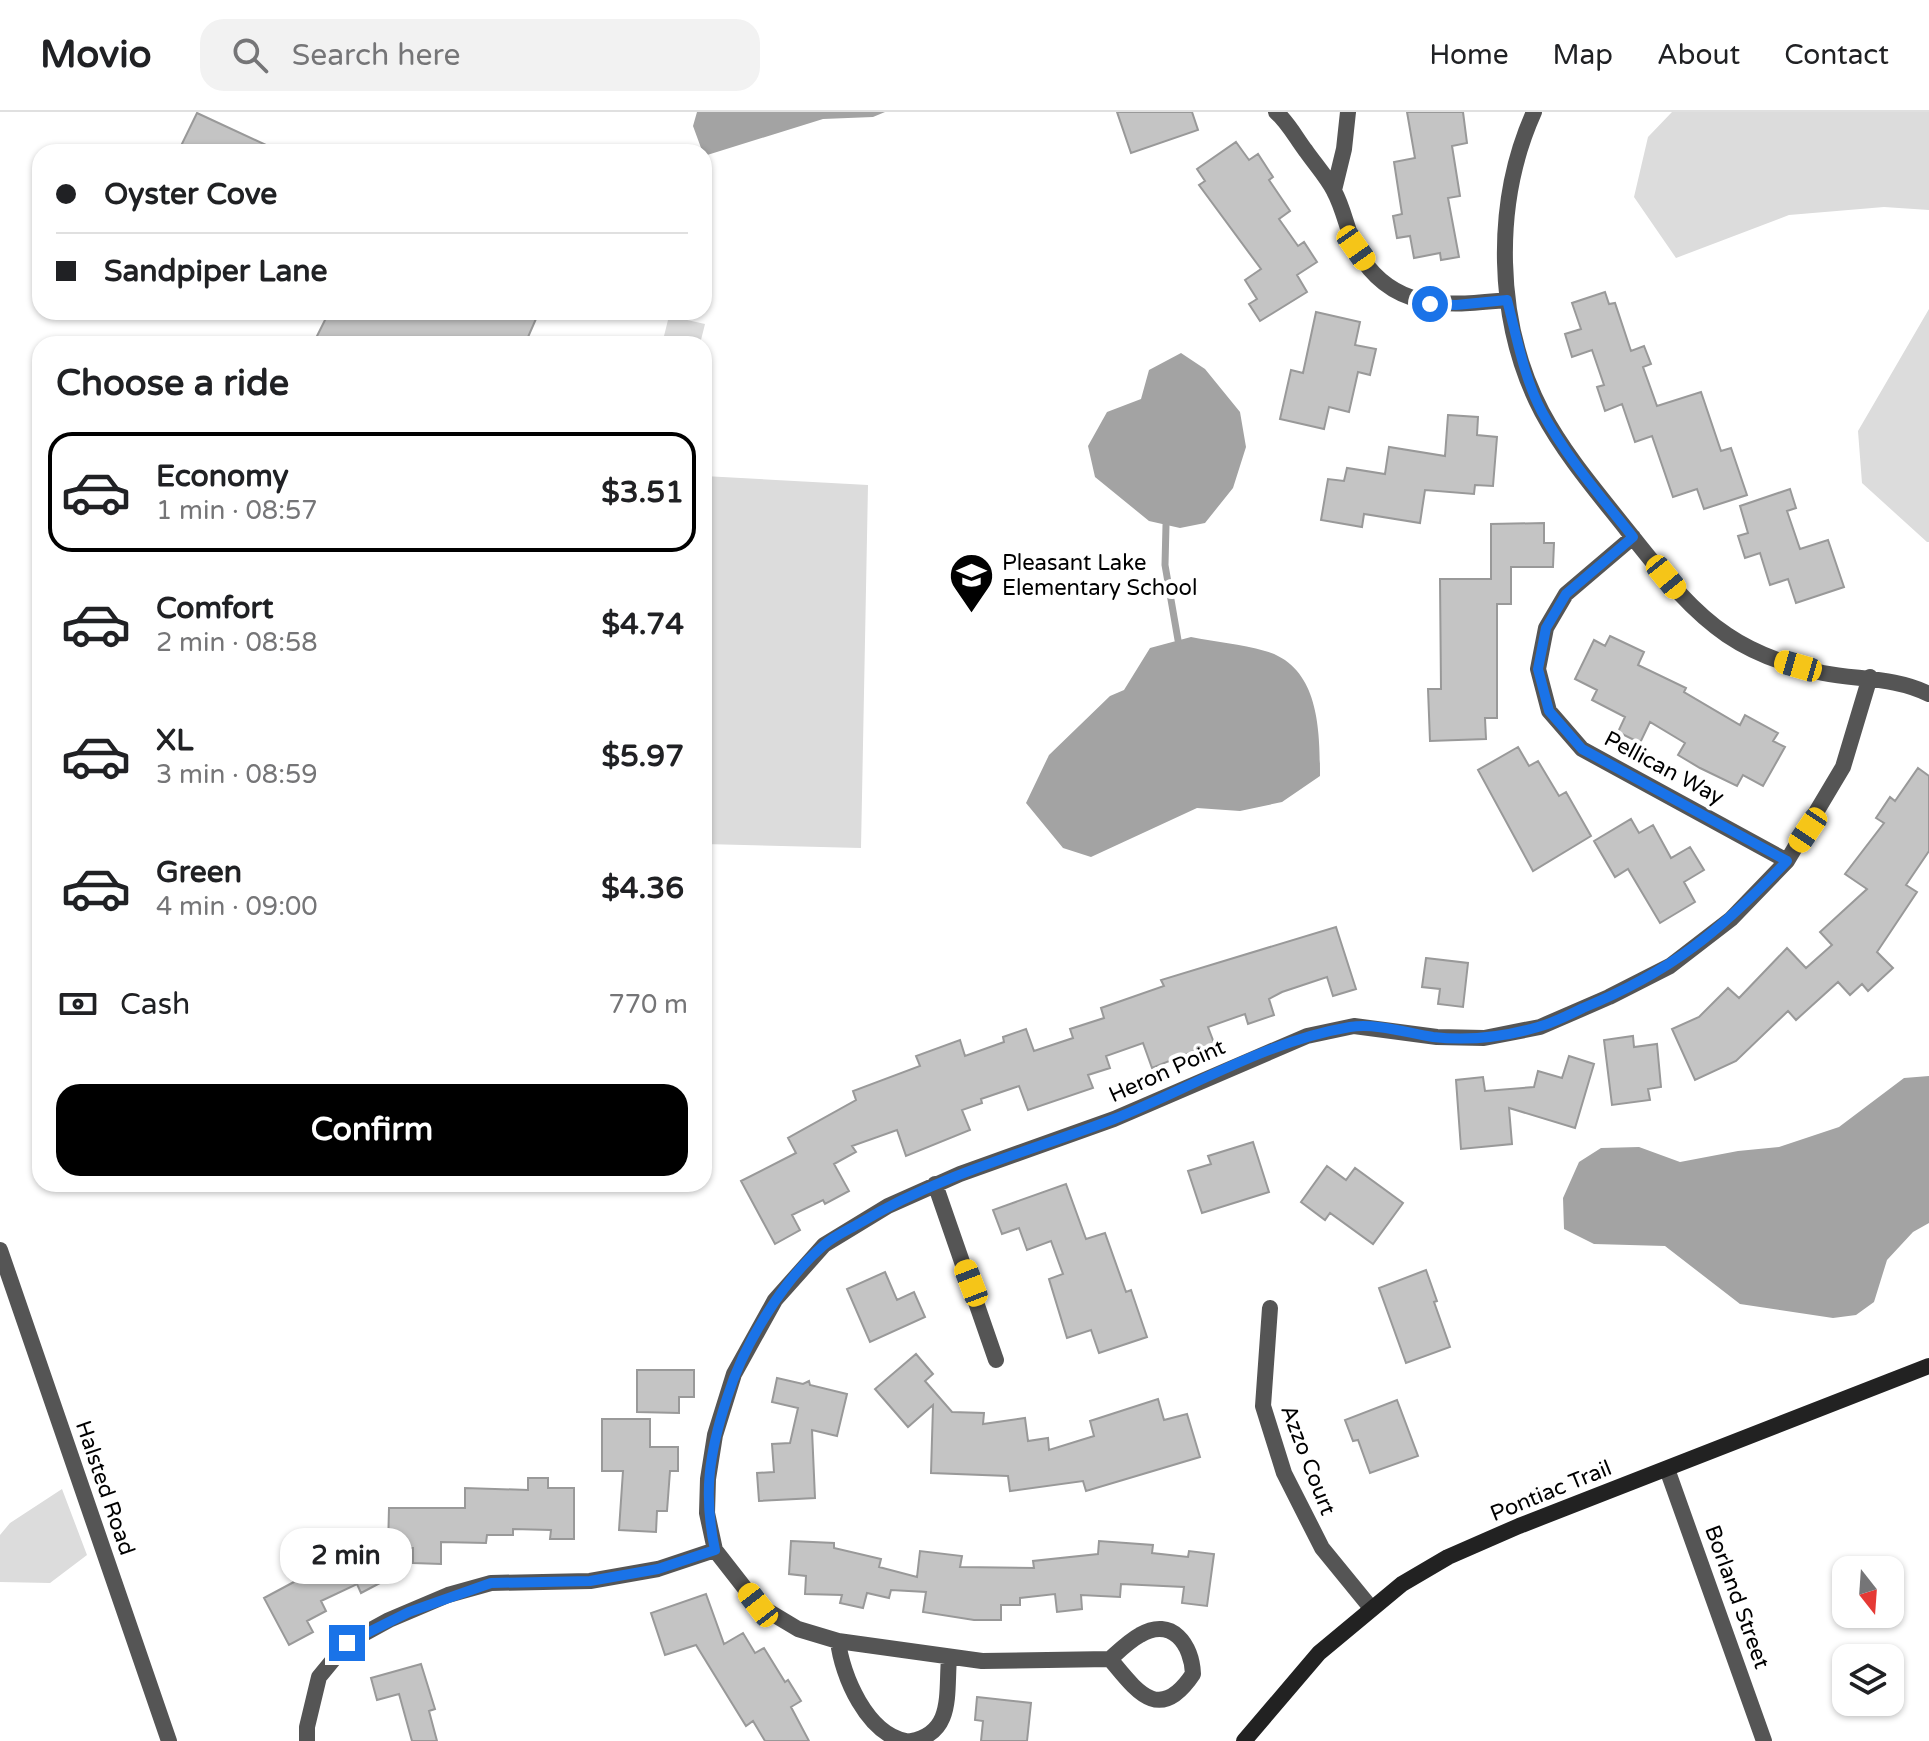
<!DOCTYPE html>
<html lang="en">
<head>
<meta charset="utf-8">
<style>
  body { margin:0; font-family:"Varela Round",sans-serif; background:#f2f2f2; color:#202124; height:100vh; display:flex; flex-direction:column; font-size:30px; white-space:nowrap }
  * { box-sizing:border-box; margin:0 }
  p { font-size:26px; color:#757577 }
  .icon { flex:none; width:44px; height:44px; fill:none; stroke:currentColor; stroke-width:2; stroke-linecap:round; stroke-linejoin:round }
  .map { position:relative; flex:1; overflow:hidden }
  .drawer { position:absolute; left:32px; top:224px; width:680px; height:856px; display:flex; flex-direction:column; background:#fff; border-radius:24px; box-shadow:0 2px 6px #0004 }
  .drawer>* { flex:none }
  .hud { position:absolute; left:32px; top:32px; width:680px; height:176px; border-radius:24px; box-shadow:0 2px 6px #0004; display:grid; align-content:center; height:176px; padding:0 24px; background:#fff }
  .needle { width:52px; rotate:163deg }
  .tools { position:absolute; left:1832px; top:1444px; display:grid; gap:16px }
  .tools a { display:grid; place-items:center; width:72px; height:72px; border-radius:16px; background:#fff; box-shadow:0 2px 6px #0004; font-size:40px }
  .end { position:absolute; width:36px; height:36px; margin:-18px; border:10px solid #1a73e8; background:#fff; box-shadow:0 0 0 4px #fff }
  .from { border-radius:50% }
  .bubble { position:absolute; height:56px; border-radius:24px; background:#fff; box-shadow:0 2px 6px #0004; font-size:26px; font-weight:700; line-height:56px; text-align:center }
  .car { position:absolute; width:24px; height:48px; margin:-24px -12px; border-radius:10px; box-shadow:0 0 6px 2px #0007; background:linear-gradient(#f5c518 24%,#345 0 40%,#f5c518 0 76%,#345 0 86%,#f5c518 0) }
  .hud b { display:flex; align-items:center; gap:28px; height:76px; font-size:30px }
  .hud b+b { border-top:2px solid #e0e0e0 }
  .hud i { width:20px; height:20px; background:#202124 }
  ul { padding:0; list-style:none }
  li { display:flex; align-items:center; gap:24px; height:120px; margin:0 16px 12px; padding:0 8px; border:4px solid transparent; border-radius:24px }
  li div { flex:1 }
  li b { display:block; font-size:30px }
  li em { font-style:normal; font-weight:700 }
  li.current { border-color:#000 }
  li>.icon { width:72px; height:72px; stroke-width:1.5 }
  h2 { padding:0 24px; font-size:36px; line-height:96px }
  .pay { display:flex; align-items:center; gap:20px; height:88px; padding:0 24px; font-size:30px }
  .pay p { margin-inline-start:auto }
  .button { display:flex; gap:16px; margin-top:auto; padding:16px 24px }
  .button a { flex:1; height:92px; border-radius:24px; background:#000; color:#fff; font-size:32px; font-weight:700; line-height:92px; text-align:center }
  header { display:flex; align-items:center; gap:48px; box-sizing:border-box; height:112px; padding:0 40px; background:#fff; border-bottom:2px solid #e0e0e0 }
  header strong { font-size:38px }
  nav { display:flex; gap:44px; margin-inline-start:auto; font-size:28px }
  .search { width:560px; height:72px; background:#f2f2f2; display:flex; align-items:center; gap:20px; box-sizing:border-box; padding:0 28px; border-radius:24px; color:#757577; font-size:30px }
  .map>svg:first-child { display:block }
  .green { fill:#dcdcdc }
  .water { fill:#a3a3a3 }
  .lines { fill:none; stroke-linecap:round; stroke-linejoin:round }
  .stream { stroke:#a3a3a3; stroke-width:7 }
  .building { fill:#c4c4c4; stroke:#999; stroke-width:2 }
  .minor { stroke:#555; stroke-width:16 }
  .tertiary { stroke:#555; stroke-width:16 }
  .secondary { stroke:#222; stroke-width:16 }
  .route { stroke:#1a73e8; stroke-width:10 }
  .labels { text-anchor:middle; dominant-baseline:central; stroke-width:8; stroke-linejoin:round; paint-order:stroke }
  .poi-label { font-size:22px; fill:#000; stroke:#fff; text-anchor:start }
  .street-label { font-size:22px; fill:#000; stroke:#fff }
</style>
</head>
<body>
<header>
<strong>Movio</strong>
<div class="search"><svg class="icon" aria-label="search" viewBox="0 0 24 24"><circle cx="10" cy="10" r="6"/><path d="M15 15l6 6"/></svg>Search here</div>
<nav><a>Home</a><a>Map</a><a>About</a><a>Contact</a></nav>
</header>
<div class="map">
<svg width="1929" height="1629" viewBox="0 0 1929 1629">
  <rect width="100%" height="100%" fill="#fff"/>
  <path class="green" d="M1672,0H1929V98L1884,95L1789,103L1676,146L1634,85L1648,25Z
    M1929,197V430H1927L1862,371L1858,319Z
    M669,204L705,212L700,232H662Z
    M704,364L868,373L861,736L704,732Z
    M62,1377L87,1443L50,1471L0,1470V1423L10,1411Z"/>
  <path class="water" d="M697,0H885L873,5L823,7L704,44L693,14Z
    M1181,241L1205,257L1240,300L1246,335L1233,376L1205,411L1180,416L1149,409L1095,365L1088,334L1107,300L1141,287L1149,258Z
    M1191,525C1215,530 1241,532 1265,539C1319,554 1320,617 1320,664L1282,690L1240,699L1197,696L1091,745L1063,736L1026,691L1049,643L1110,584L1124,578L1150,536Z
    M1929,964V1111L1913,1120L1887,1148L1874,1190L1856,1203L1833,1206L1740,1192L1665,1134L1594,1132L1564,1117L1563,1086L1579,1050L1601,1036L1639,1035L1680,1050L1738,1039L1779,1035L1839,1015L1904,966Z"/>
  <g class="lines">
    <path class="stream" d="M1166,413L1165,453L1178,528"/>
  </g>
  <path class="building" d="M1117,0H1192L1198,18L1131,41Z
    M1407,0H1463L1467,31L1452,34L1460,84L1448,86L1459,145L1441,148L1440,141L1414,146L1410,124L1397,126L1393,104L1402,102L1394,50L1415,46Z
    M197,1L281,40H178Z
    M1236,30L1249,48L1258,42L1273,65L1269,68L1290,99L1279,107L1298,134L1304,130L1317,150L1297,163L1307,180L1260,209L1249,192L1257,187L1245,168L1261,157L1199,73L1205,69L1197,57Z
    M1605,180L1609,192L1615,191L1631,239L1644,234L1651,252L1643,255L1657,294L1701,280L1721,339L1731,336L1747,383L1704,397L1697,377L1673,385L1652,324L1635,330L1622,292L1605,299L1597,275L1604,273L1592,238L1572,245L1565,222L1581,217L1572,191Z
    M329,200H539L525,232H313Z
    M1316,200L1360,210L1355,233L1376,237L1370,263L1358,260L1349,300L1329,295L1324,317L1280,307L1291,258L1303,261Z
    M1448,303L1478,305L1477,323L1497,325L1493,374L1475,373L1474,382L1425,378L1420,411L1364,402L1362,415L1321,408L1328,367L1344,369L1347,356L1385,362L1389,335L1445,344Z
    M1790,377L1796,396L1787,399L1800,437L1828,428L1844,475L1796,491L1788,467L1770,473L1760,441L1745,446L1738,424L1748,421L1740,394Z
    M1544,411V431H1554L1553,455H1511V492H1497V606H1485L1486,627L1430,629L1428,577H1441L1440,467H1491V412Z
    M1610,524L1644,540L1638,553L1686,576L1684,580L1740,613L1745,603L1778,621L1773,629L1785,635L1763,674L1743,663L1737,674L1700,656L1678,643L1685,631L1650,610L1640,631L1618,620L1625,605L1592,588L1597,578L1575,567L1594,528L1605,534Z
    M1518,635L1529,654L1538,649L1559,684L1566,680L1591,724L1533,759L1478,658Z
    M1918,656L1929,664V739L1906,773L1917,780L1877,840L1893,856L1868,879L1862,872L1850,883L1838,870L1796,908L1788,899L1736,949L1695,968L1672,917L1699,905L1728,876L1739,886L1787,836L1806,856L1832,833L1820,820L1867,777L1845,762L1884,711L1876,706L1890,685L1895,689Z
    M1631,707L1639,721L1653,713L1671,746L1690,735L1704,758L1684,770L1695,790L1660,811L1628,757L1615,765L1594,729Z
    M1336,815L1356,877L1333,884L1327,865L1282,880L1269,887L1274,903L1248,912L1245,902L1208,915L1214,931L1152,956L1143,931L1106,944L1110,956L1088,963L1093,976L1028,998L1019,974L981,987L982,991L962,998L970,1018L906,1044L897,1018L852,1034L856,1040L834,1052L849,1079L825,1092L823,1088L792,1103L800,1118L775,1132L741,1069L796,1041L788,1026L856,988L853,979L920,954L916,944L960,928L965,944L1004,930L1003,925L1026,917L1034,939L1073,926L1070,917L1104,906L1101,896L1164,874L1161,868Z
    M1426,846L1468,851L1463,895L1438,892L1440,877L1422,875Z
    M1633,924L1634,935L1657,932L1661,975L1648,977L1650,988L1612,993L1604,928Z
    M1569,944L1594,952L1575,1016L1509,996L1512,1032L1461,1037L1456,968L1483,965L1485,979L1534,975L1538,959L1562,966Z
    M1253,1030L1269,1080L1202,1101L1188,1059L1211,1052L1208,1044Z
    M1327,1054L1346,1068L1355,1056L1403,1091L1373,1132L1330,1101L1325,1108L1301,1090Z
    M1066,1072L1086,1127L1105,1121L1126,1180L1131,1178L1147,1225L1099,1241L1091,1218L1067,1226L1049,1167L1063,1162L1051,1129L1027,1138L1019,1116L1002,1122L993,1098Z
    M1426,1158L1437,1189L1434,1190L1450,1235L1406,1251L1379,1176Z
    M885,1160L897,1188L914,1180L925,1205L870,1230L847,1177Z
    M916,1242L933,1262L925,1269L952,1300L984,1301L983,1312L1025,1306L1028,1329L1048,1326L1049,1338L1094,1324L1090,1309L1158,1287L1164,1308L1187,1302L1200,1345L1086,1379L1083,1369L1010,1379L1008,1364L931,1361L933,1293L908,1315L875,1277Z
    M637,1258H694V1285H679V1301L637,1300Z
    M777,1266L803,1272L809,1269L810,1273L847,1282L837,1324L812,1318L815,1386L759,1389L757,1361L774,1360L772,1332L790,1331L798,1296L772,1290Z
    M1397,1288L1418,1344L1370,1361L1358,1328L1353,1329L1345,1308Z
    M602,1307H650V1335H678V1359H670L667,1399H657L656,1420L619,1418L623,1359H602Z
    M528,1366H548V1376H574V1427H550L551,1418L513,1417V1423H487L486,1431L441,1430V1452L413,1451V1436H388L389,1396H465V1376L528,1378Z
    M356,1423L380,1471L361,1481L357,1472L321,1489L326,1499L307,1509L313,1520L289,1533L264,1486L320,1456L314,1444Z
    M791,1429L834,1431V1436L881,1447L879,1455L917,1465L920,1439L962,1444L960,1455L1034,1456L1033,1449L1098,1442L1099,1429L1153,1433L1152,1441L1188,1445L1189,1439L1214,1442L1207,1494L1182,1491L1184,1475L1121,1472L1120,1485L1081,1483L1082,1497L1057,1500L1055,1482L1020,1486V1493H1001V1508H974L923,1500L926,1480L891,1478L889,1486L867,1481L863,1496L840,1491L842,1483L805,1482L806,1464L789,1462Z
    M706,1482L724,1532L743,1521L755,1541L764,1536L785,1570L788,1568L801,1589L791,1595L809,1629H765L753,1609L746,1614L696,1533L665,1543L651,1501Z
    M421,1552L435,1597L429,1599L437,1629H412L399,1582L377,1588L371,1566Z
    M977,1585L1031,1591L1027,1629H981L983,1609L975,1608Z"/>
  <g class="lines">
    <path class="minor" d="M1276,0C1288,10 1296,26 1306,39C1315,52 1327,65 1334,79C1344,97 1347,119 1356,137C1391,200 1446,194 1507,188
      M1534,0C1493,91 1495,210 1542,300C1565,343 1597,380 1627,418C1657,455 1687,496 1727,523C1755,542 1790,554 1823,561C1859,568 1895,565 1929,582
      M1334,78L1344,37L1348,0
      M1633,425L1566,482L1546,516L1538,557L1549,599L1582,637L1787,749
      M935,1072L996,1248
      M1270,1196L1263,1294L1284,1361L1322,1436L1371,1496
      M1667,1357L1764,1629
      M838,1529C842,1564 867,1622 906,1629
      M1110,1547C1119,1539 1129,1529 1140,1523C1172,1504 1192,1533 1193,1562C1159,1613 1136,1578 1110,1547L982,1549L838,1529L798,1517L758,1493L715,1438L707,1401L708,1367L715,1323L734,1262L775,1188L824,1133L888,1094L960,1062L1114,1007L1307,924L1354,914L1437,925L1484,926L1540,915L1609,885L1670,854L1731,807L1787,749L1843,655L1870,565
      M307,1629V1615L319,1565L347,1531L389,1508L448,1483L491,1471L590,1469L658,1457L715,1438
      M911,1629C954,1621 946,1581 949,1546"/>
    <path class="tertiary" d="M0,1138L169,1629"/>
    <path class="secondary" d="M1244,1629L1319,1541L1402,1472L1448,1445L1519,1414L1929,1254"/>
  </g>
  <g class="lines">
    <path class="route" d="M347,1531L409,1500L491,1471L590,1469L658,1457L715,1438C703,1382 709,1341 727,1286C743,1234 782,1169 824,1133C834,1124 848,1118 860,1111C938,1063 1028,1040 1114,1007C1191,976 1266,929 1350,915C1377,911 1407,921 1433,925C1468,929 1504,925 1538,915C1553,911 1569,903 1583,896C1673,859 1721,818 1787,749L1582,637L1549,599L1538,557L1546,516L1566,482L1633,425C1601,385 1567,346 1542,300C1524,266 1517,226 1507,188L1456,193L1430,192"/>
  </g>
  <defs>
    <symbol id="school-pin" viewBox="-11 -11 22 30"><path d="M0 17L-7.5 6A9.5 9.5 0 1 1 7.5 6Z" fill="#000" stroke="#fff"/><path d="M0-5L7-2L0 1L-7-2ZM-4 1L0 2.5L4 1V4Q0 6-4 4Z" fill="#fff"/></symbol>
  </defs>
  <g fill-rule="evenodd">
    <use href="#school-pin" x="946" y="438" width="51" height="69"/>
  </g>
  <g class="labels">
    <g class="poi-label">
      <text x="1002" y="451">Pleasant Lake<tspan x="1002" dy="25">Elementary School</tspan></text>
    </g>
    <g class="street-label">
      <text transform="translate(1664 656) rotate(28)">Pellican Way</text>
      <text transform="translate(1167 959) rotate(-24)">Heron Point</text>
      <text transform="translate(1308 1348) rotate(69)">Azzo Court</text>
      <text transform="translate(105 1376) rotate(71)">Halsted Road</text>
      <text transform="translate(1551 1379) rotate(-22)">Pontiac Trail</text>
      <text transform="translate(1737 1485) rotate(70)">Borland Street</text>
    </g>
  </g>
</svg>
<div class="tools">
<a><svg class="needle" viewBox="-14 -14 28 28"><path d="M0-13l5 13h-10z" fill="#e53935"/><path d="M0 13l5-13h-10z" fill="#757577"/></svg></a>
<a><svg class="icon" aria-label="layers" viewBox="0 0 24 24"><path d="M12 4l9 5-9 5-9-5zM3 14l9 5 9-5"/></svg></a>
</div>
<i class="end from" style="left:1430px;top:192px"></i>
<i class="end" style="left:347px;top:1531px"></i>
<div class="bubble" style="left:280px;top:1416px;width:132px">2 min</div>
<i class="car" style="left:1356px;top:136px;rotate:145deg"></i>
<i class="car" style="left:1666px;top:465px;rotate:141deg"></i>
<i class="car" style="left:1798px;top:554px;rotate:286deg"></i>
<i class="car" style="left:1808px;top:718px;rotate:214deg"></i>
<i class="car" style="left:971px;top:1171px;rotate:339deg"></i>
<i class="car" style="left:758px;top:1493px;rotate:322deg"></i>
<div class="hud">
<b><i class="from"></i>Oyster Cove</b>
<b><i></i>Sandpiper Lane</b>
</div>
<section class="drawer">
<h2>Choose a ride</h2>
<ul>
<li class="current"><svg class="icon" aria-label="car" viewBox="0 0 24 24"><path d="M5 17H2v-5l4-1 3-4h7l3 4 3 1v5h-3M9 17h6M6 11h13"/><circle cx="7" cy="17" r="2"/><circle cx="17" cy="17" r="2"/></svg><div><b>Economy</b><p>1 min · 08:57</p></div><em>$3.51</em></li>
<li><svg class="icon" aria-label="car" viewBox="0 0 24 24"><path d="M5 17H2v-5l4-1 3-4h7l3 4 3 1v5h-3M9 17h6M6 11h13"/><circle cx="7" cy="17" r="2"/><circle cx="17" cy="17" r="2"/></svg><div><b>Comfort</b><p>2 min · 08:58</p></div><em>$4.74</em></li>
<li><svg class="icon" aria-label="car" viewBox="0 0 24 24"><path d="M5 17H2v-5l4-1 3-4h7l3 4 3 1v5h-3M9 17h6M6 11h13"/><circle cx="7" cy="17" r="2"/><circle cx="17" cy="17" r="2"/></svg><div><b>XL</b><p>3 min · 08:59</p></div><em>$5.97</em></li>
<li><svg class="icon" aria-label="car" viewBox="0 0 24 24"><path d="M5 17H2v-5l4-1 3-4h7l3 4 3 1v5h-3M9 17h6M6 11h13"/><circle cx="7" cy="17" r="2"/><circle cx="17" cy="17" r="2"/></svg><div><b>Green</b><p>4 min · 09:00</p></div><em>$4.36</em></li>
</ul>
<div class="pay"><svg class="icon" aria-label="cash" viewBox="0 0 24 24"><path d="M3 7h18v10H3z"/><circle cx="12" cy="12" r="2"/></svg>Cash<p>770 m</p></div>
<div class="button"><a>Confirm</a></div>
</section>
</div>
</body>
</html>
